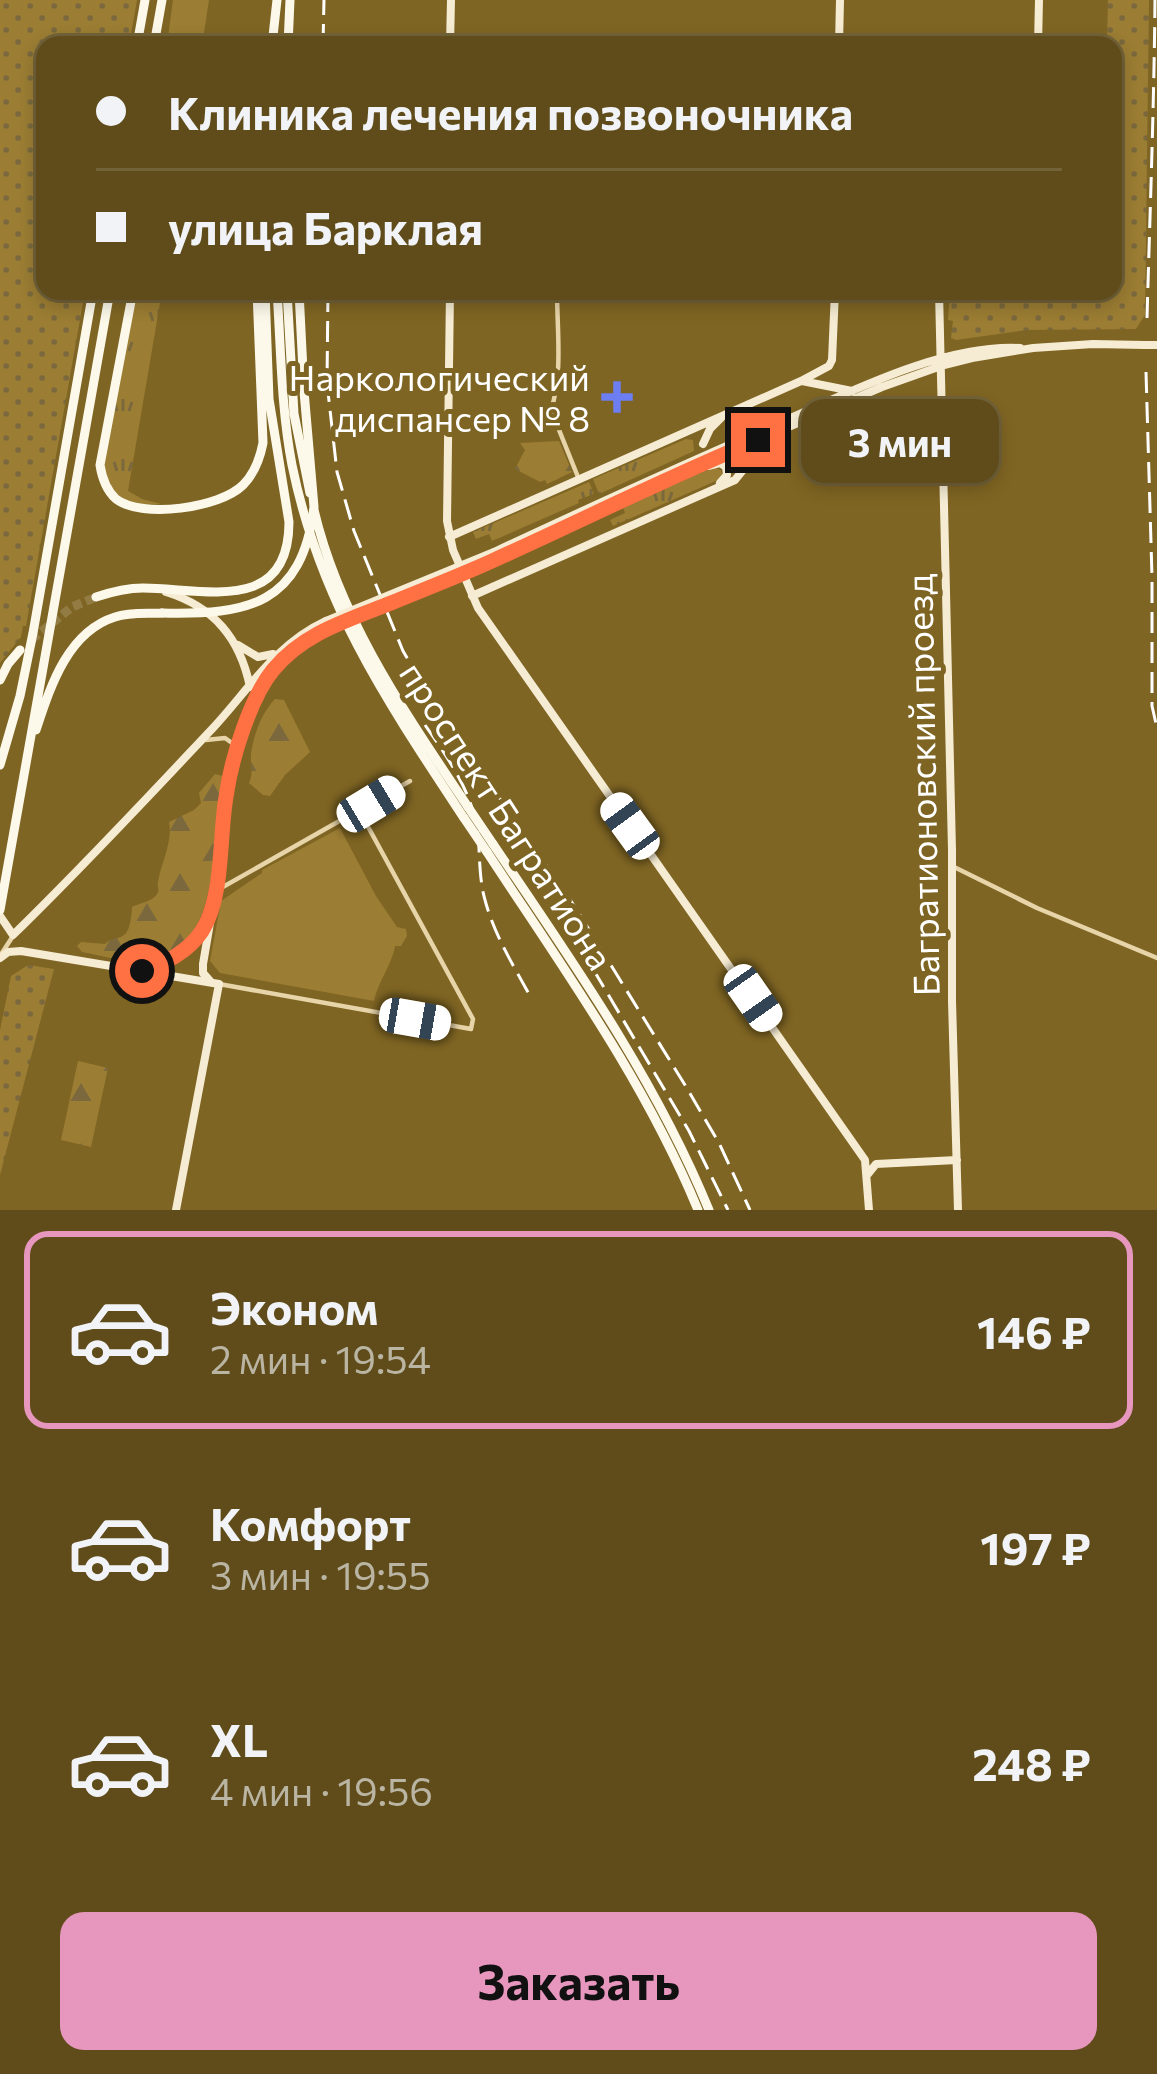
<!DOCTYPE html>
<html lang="ru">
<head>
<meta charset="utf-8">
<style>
  body { margin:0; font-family:Commissioner,sans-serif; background:#655323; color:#f1f3f6; height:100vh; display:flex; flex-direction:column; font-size:45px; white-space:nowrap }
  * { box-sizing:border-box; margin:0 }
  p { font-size:39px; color:#bab4a2 }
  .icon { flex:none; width:66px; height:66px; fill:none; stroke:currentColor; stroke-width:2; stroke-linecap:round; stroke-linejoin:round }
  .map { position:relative; height:1210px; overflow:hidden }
  .panel { display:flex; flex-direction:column; background:#5f4c1a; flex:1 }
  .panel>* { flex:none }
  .guide { position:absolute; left:36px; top:36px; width:1086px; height:264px; border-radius:24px; box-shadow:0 6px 18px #0003,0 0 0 3px #736339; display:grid; align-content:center; height:264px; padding:0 60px; background:#5f4c1a }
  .end { position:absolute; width:54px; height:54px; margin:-27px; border:15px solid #ff7043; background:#111; box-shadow:0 0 0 6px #111 }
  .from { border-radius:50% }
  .bubble { position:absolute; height:84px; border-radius:24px; background:#5f4c1a; box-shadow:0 6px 18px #0003,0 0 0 3px #736339; font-size:39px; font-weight:700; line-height:84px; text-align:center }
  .car { position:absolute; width:36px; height:72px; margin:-36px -18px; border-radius:15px; box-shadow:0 0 9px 3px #0007; background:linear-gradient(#fff 24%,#345 0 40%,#fff 0 76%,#345 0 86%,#fff 0) }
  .guide b { display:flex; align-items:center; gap:42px; height:114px; font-size:45px }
  .guide b+b { border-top:3px solid #736339 }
  .guide i { width:30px; height:30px; background:#f1f3f6 }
  ul { padding:21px 0 0; list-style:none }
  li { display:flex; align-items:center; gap:36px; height:198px; margin:0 24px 18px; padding:0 36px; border:6px solid transparent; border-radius:24px }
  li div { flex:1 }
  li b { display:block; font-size:45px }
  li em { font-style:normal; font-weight:700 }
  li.active { border-color:#e797bd }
  li>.icon { width:108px; height:108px; stroke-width:1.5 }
  .cta { display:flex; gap:24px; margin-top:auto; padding:24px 60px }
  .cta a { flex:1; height:138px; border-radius:24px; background:#e797bd; color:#111; font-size:48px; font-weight:700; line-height:138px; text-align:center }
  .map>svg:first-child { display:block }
  .grass { fill:url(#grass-tufts) }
  .forest { fill:url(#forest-firs) }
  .park { fill:url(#park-dots) }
  .garden { fill:#9b7d33 }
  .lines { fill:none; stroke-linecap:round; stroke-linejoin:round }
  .primary-tunnel { stroke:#927c44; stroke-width:9; stroke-dasharray:9 4.5; stroke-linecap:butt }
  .street { stroke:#e7d4a9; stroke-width:4.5 }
  .secondary { stroke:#f6ecd3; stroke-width:8 }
  .primary { stroke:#fdf9ea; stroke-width:9 }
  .rail { stroke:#fff; stroke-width:3; stroke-dasharray:21 9; stroke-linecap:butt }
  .secondary-bridge { stroke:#f6ecd3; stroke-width:8 }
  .primary-bridge { stroke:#fdf9ea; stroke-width:9 }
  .route { stroke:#ff7043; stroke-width:15 }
  .poi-dot { fill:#6c7ef2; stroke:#7f6523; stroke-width:4.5 }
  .labels { text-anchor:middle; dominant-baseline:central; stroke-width:10; stroke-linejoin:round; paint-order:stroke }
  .poi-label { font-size:36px; fill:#fff; stroke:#7f6523; text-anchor:end }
  .street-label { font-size:36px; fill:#fff; stroke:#7f6523 }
</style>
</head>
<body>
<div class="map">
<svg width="1157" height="1210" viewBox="0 0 1157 1210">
  <defs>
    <pattern id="grass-tufts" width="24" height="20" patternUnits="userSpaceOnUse" patternTransform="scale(3)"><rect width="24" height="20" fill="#9b7d33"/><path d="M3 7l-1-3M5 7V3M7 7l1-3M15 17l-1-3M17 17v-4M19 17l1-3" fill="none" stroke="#7b693d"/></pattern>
    <pattern id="forest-firs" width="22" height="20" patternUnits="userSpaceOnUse" patternTransform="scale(3)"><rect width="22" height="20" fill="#9b7d33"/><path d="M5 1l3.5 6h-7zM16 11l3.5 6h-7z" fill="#7b693d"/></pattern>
    <pattern id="park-dots" width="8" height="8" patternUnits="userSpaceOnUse" patternTransform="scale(3)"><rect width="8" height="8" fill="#9b7d33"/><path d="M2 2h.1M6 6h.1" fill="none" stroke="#7b693d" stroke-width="1.8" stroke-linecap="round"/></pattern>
  </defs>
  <rect width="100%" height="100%" fill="#7f6523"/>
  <path class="grass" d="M173,0H209L202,45H167Z
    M137,291H162L128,491L142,499L161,504C124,506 108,499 103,461Z
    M686,439L693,440L694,451L599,494L593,479Z
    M713,467L721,470L722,474L718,480L613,526L610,520L625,513L623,507Z
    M589,482L594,494L578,500L579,503L492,541L489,534L476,539L473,532Z"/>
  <path class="forest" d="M559,441L572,472L547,484L545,480L540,482L515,469L525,450L520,443Z
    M275,699L284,700L310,752L285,775L270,796L263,795L249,783C254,772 250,766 251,754C254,734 261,714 275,699Z
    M215,774L223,776C211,829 225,941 156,959C134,965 104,956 82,952L77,946L81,942L105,944C112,937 118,940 124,935C130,932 132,913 132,907C140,903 155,901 158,892C159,889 157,885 158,882C161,863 173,842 169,822L194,810L201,803L199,793Z
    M78,1061L108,1068L91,1147L61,1140Z"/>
  <path class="park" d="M0,0H137L129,45H45V291H85L26,626H23L21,637L0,663Z
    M1108,0H1149L1145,315L1136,329L1027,330L956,340L951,338L953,321L948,320L950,291H1113V45H1107Z
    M28,965L54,969L0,1175V1030L11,976Z"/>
  <path class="garden" d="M340,828L376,896L397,927L406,929L407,936L401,946H395C392,965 379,979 374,1001L220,973L210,961L221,901L262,873V870Z"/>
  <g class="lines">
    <path class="primary-tunnel" d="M31,640L72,607L96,597"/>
    <path class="street" d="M557,291C557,329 563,374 551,410L578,477
      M206,740L225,738L232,743L235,751
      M952,866L1037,908L1157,958
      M214,892L410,781
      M0,956L13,936
      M219,984L471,1029L473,1019L360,812"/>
    <path class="secondary" d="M450,45L451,0
      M839,45L840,0
      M1038,45L1039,0
      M450,291L447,521L453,550L478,608L865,1160L869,1210
      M939,291L952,850V1001L958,1210
      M802,381L852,391
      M703,444L710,429L721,418
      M708,466L720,463L726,467L727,475L720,483
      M449,537L801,381L829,366L832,360L835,291
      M494,552C588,508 682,465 777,424C848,393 942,344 1020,348
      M497,559L735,450L882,387L944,365L972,358L1033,348L1093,344L1145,345
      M166,592C214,607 240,638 250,687
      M472,596L735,480L768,439
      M238,645L258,657L273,654
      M271,672L296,647L329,628
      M0,916L13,935C82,868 147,798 213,728C249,689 276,644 326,621
      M0,958L8,952L21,951L219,984L176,1210
      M144,970C171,961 191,948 206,923
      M210,981L203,973V964C210,924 217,883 222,842C229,785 236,720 271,672
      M868,1174L876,1164L957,1160"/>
    <path class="primary" d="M137,45L145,0
      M154,45L162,0
      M272,45L277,0
      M288,45L290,0
      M133,291L100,465C102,478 106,490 116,499C142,519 220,508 243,485C254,474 260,458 263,443L257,291
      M277,291C281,349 281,408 292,465C320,603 388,703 464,818
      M287,291L294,414L310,493
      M299,291L304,391
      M314,510C340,620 406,714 468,807
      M96,597C111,592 126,588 143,588C202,588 289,616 289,522L269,399L265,291
      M0,680L8,664L20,650
      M36,730C50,688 67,632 115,617C130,612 147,614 162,613
      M0,765L20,696L33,633L93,291
      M493,844C572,961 655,1078 709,1210
      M487,852C563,968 645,1081 698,1210
      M0,910L110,291"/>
    <path class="rail" d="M323,45L324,0
      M328,291L327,383L337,472L354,531L403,651L433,702L575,907L685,1085L719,1143L750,1210
      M1147,318C1150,212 1154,106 1155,0
      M1146,372L1152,577V706L1157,728
      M425,725C448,758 473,793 478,834C480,856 479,879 485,900C494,934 512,963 529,994
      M593,969L689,1131L728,1210"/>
    <path class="secondary-bridge" d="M1145,345H1157
      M326,621L494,552
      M329,628L497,559"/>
    <path class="primary-bridge" d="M162,613C248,615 302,605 314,507L304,391
      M468,807L493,844
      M464,818L487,852"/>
  </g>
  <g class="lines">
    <path class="route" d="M142,971C166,963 188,952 202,931C224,896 219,837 226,797C231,760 250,698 273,670C303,633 348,620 391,603C425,589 459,576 492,561C581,521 668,477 758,440"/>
  </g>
  <path class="poi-dot" d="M611 379h12v12h12v12h-12v12h-12v-12h-12v-12h12z"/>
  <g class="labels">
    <g class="poi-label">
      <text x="590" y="376">Наркологический<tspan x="590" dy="41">диспансер № 8</tspan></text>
    </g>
    <g class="street-label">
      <text transform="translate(921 785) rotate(-91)">Багратионовский проезд</text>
      <text transform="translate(508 815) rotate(57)">проспект Багратиона</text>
    </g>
  </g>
</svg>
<i class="end from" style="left:142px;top:971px"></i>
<i class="end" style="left:758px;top:440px"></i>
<div class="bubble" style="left:801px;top:399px;width:198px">3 мин</div>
<i class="car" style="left:371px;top:804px;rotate:59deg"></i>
<i class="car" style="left:630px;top:826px;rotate:324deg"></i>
<i class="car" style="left:753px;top:998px;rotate:145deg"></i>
<i class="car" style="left:415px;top:1019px;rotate:100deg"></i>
<div class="guide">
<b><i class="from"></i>Клиника лечения позвоночника</b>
<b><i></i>улица Барклая</b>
</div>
</div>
<section class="panel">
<ul>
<li class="active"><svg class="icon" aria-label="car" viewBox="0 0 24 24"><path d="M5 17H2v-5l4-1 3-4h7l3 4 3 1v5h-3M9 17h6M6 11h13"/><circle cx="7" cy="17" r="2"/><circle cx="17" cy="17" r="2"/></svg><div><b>Эконом</b><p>2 мин · 19:54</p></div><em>146 ₽</em></li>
<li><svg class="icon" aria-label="car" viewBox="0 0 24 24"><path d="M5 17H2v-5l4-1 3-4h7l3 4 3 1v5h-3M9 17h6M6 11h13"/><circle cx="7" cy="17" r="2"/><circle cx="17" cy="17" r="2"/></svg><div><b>Комфорт</b><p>3 мин · 19:55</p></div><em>197 ₽</em></li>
<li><svg class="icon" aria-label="car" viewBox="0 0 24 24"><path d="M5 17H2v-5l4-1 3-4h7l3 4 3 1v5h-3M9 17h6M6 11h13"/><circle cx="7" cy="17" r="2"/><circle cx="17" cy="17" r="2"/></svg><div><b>XL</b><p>4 мин · 19:56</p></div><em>248 ₽</em></li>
</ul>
<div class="cta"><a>Заказать</a></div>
</section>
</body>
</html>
